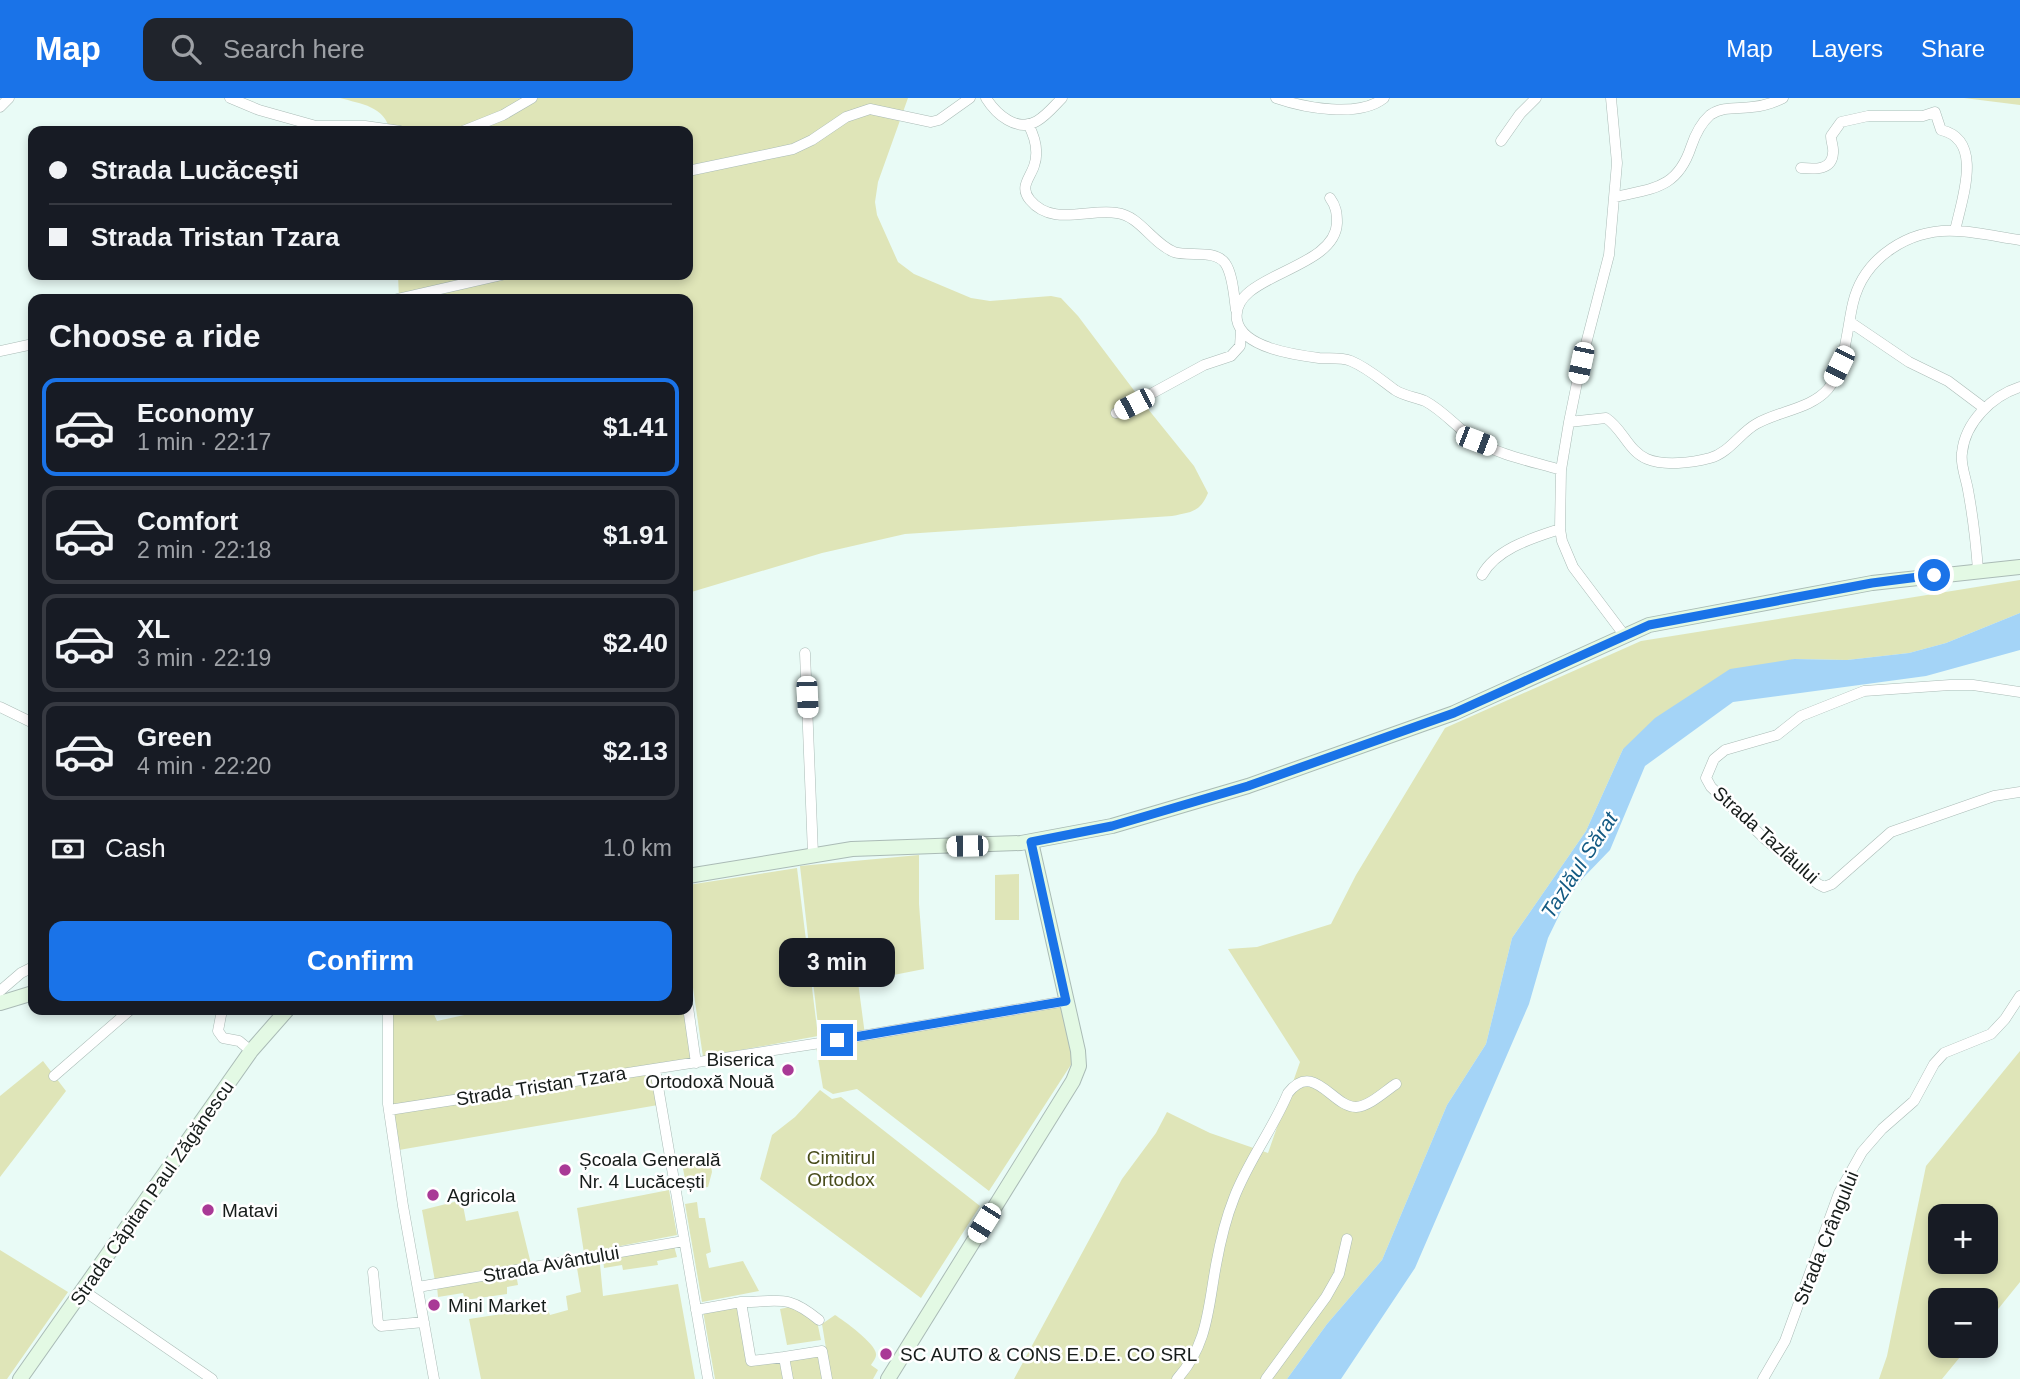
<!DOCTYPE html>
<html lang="en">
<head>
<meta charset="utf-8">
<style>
  body { margin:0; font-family:Arial,sans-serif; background:#20242c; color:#f1f3f6; height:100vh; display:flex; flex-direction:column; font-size:26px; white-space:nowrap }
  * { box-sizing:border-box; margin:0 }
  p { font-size:23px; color:#9ea1a6 }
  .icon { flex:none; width:38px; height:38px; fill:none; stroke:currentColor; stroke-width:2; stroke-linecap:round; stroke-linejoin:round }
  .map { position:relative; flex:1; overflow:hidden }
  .side { position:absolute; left:28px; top:196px; width:665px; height:721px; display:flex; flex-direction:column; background:#171b24; border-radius:14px; box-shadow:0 4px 10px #0003 }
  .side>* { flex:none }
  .banner { position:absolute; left:28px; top:28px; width:665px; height:154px; border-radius:14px; box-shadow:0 4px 10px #0003; display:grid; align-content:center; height:154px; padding:0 21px; background:#171b24 }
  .buttons { position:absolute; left:1928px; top:1106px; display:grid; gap:14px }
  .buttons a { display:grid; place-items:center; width:70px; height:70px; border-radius:14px; background:#171b24; box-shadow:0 4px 10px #0003; font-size:35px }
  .end { position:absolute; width:32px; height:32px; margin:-16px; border:9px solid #1a73e8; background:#fff; box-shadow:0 0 0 4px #fff }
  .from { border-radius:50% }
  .bubble { position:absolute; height:49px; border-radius:14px; background:#171b24; box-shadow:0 4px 10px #0003; font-size:23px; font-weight:800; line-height:49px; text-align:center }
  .car { position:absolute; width:21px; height:42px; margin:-21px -10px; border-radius:9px; box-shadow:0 0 5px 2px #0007; background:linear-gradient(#fff 24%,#345 0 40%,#fff 0 76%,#345 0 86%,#fff 0) }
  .banner b { display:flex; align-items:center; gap:24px; height:66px; font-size:26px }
  .banner b+b { border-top:2px solid #363941 }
  .banner i { width:18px; height:18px; background:#f1f3f6 }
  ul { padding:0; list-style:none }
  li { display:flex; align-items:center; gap:21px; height:98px; margin:0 14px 10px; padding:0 7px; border:4px solid #363941; border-radius:14px }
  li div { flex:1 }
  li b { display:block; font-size:26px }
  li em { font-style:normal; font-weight:800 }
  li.current { border-color:#1a73e8 }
  li>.icon { width:63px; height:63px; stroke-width:1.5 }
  h2 { padding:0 21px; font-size:32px; line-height:84px }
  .pay { display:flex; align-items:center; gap:18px; height:77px; padding:0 21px; font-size:26px }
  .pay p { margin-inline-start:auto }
  .cta { display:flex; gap:14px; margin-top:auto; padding:14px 21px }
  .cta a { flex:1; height:80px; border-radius:14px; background:#1a73e8; color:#fff; font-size:28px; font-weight:800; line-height:80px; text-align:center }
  header { display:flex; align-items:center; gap:42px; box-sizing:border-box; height:98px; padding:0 35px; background:#1a73e8; color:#fff }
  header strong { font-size:33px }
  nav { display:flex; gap:38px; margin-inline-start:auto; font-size:24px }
  .search { width:490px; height:63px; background:#20242c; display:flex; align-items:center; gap:18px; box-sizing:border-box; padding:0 24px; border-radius:14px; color:#9ea1a6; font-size:26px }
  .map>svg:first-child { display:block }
  .green { fill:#dfe5b8; fill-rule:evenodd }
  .water { fill:#a4d4f7 }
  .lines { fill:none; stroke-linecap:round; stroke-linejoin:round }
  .street-casing { stroke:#aabbb6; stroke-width:11 }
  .secondary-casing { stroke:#aabbb6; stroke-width:16 }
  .street { stroke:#fff; stroke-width:10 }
  .secondary { stroke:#e3f9e4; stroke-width:14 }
  .route { stroke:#1a73e8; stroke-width:9 }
  .poi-dot { fill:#a93996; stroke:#fff; stroke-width:2.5 }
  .labels { text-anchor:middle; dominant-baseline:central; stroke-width:5; stroke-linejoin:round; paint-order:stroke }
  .street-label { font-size:19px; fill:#161c1a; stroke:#fff }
  .poi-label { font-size:19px; fill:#161c1a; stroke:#fff; text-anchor:start }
  .park-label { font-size:19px; fill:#484c1b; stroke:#fff }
  .water-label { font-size:21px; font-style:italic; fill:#135a83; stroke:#fff }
</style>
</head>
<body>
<header>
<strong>Map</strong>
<div class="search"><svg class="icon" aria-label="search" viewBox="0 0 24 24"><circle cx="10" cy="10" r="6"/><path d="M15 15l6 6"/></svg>Search here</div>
<nav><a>Map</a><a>Layers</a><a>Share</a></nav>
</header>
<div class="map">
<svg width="2020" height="1281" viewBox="0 0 2020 1281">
  <rect width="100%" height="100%" fill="#e9fbf6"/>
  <path class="green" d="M340,0H908L878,84L875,104L877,117L898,164L914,176L971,200L990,203L1051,198L1061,200L1078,218L1148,311L1194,368L1208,395C1200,414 1192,414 1172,418L905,436L822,455L688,495V201H399L398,177H688V33H390C385,8 361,6 340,0Z
    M1964,0H2020V7Z
    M2020,482V515L1946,545L1909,555L1847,562L1794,561L1623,651L1586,733L1512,840L1486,946L1447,1007L1382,1162L1327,1226L1287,1281H1014L1122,1081L1156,1035L1167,1014L1210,1035L1268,1055L1300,964L1228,851L1257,849L1331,826L1356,777L1445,630L1641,543Z
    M919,757V806L924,871L858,884L865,937L820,945L800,768Z
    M797,770L818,938L703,959L688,855V787Z
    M1019,776V822H995V777Z
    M1060,904L1074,962L989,1093L857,991L833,996L823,990L816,948Z
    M390,912H432L437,923L487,912H684L691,960L392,1008Z
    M2020,953V1184L1986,1226V1202H1941V1248H1969L1942,1281H1879L1887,1258L1926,1068ZM1941,1118H1986V1164H1941Z
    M43,963L66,993L0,1079V998Z
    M652,974L658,1007L399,1052L394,1014Z
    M820,992L832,1001L841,999L980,1108L921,1200L760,1081L772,1037L795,1019Z
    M710,1061L712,1074L708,1089L687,1092L682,1065Z
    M669,1092L677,1137L584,1155L577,1110Z
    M462,1102L466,1123L518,1113L531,1166L435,1183L422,1112Z
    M697,1104L699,1120H705L711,1154L706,1156L709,1170L743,1163L759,1193L702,1204L685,1106Z
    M674,1148L677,1159L657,1163L658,1167L623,1172L622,1167L604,1170L603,1160Z
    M0,1152L68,1194L7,1281H0Z
    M600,1166L603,1198L678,1186L695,1281H481L469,1221L547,1209L550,1217L568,1212L566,1198L581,1194L577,1170Z
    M516,1176L518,1187L507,1189V1196L465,1202L463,1195L438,1199L437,1189Z
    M739,1208L749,1266L781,1262L784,1281H715L703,1213Z
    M794,1208L817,1223L821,1242L787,1247L780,1211Z
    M835,1217C843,1222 878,1247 876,1257C876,1260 873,1264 871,1267L878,1272L873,1281H831L822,1226Z
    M820,1255L824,1281H793L789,1261Z"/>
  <path class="water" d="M2020,515V552L1926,578L1733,604L1645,668L1610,752L1583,780L1566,803L1548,840L1529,906L1415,1170L1341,1281H1287L1327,1226L1382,1162L1447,1007L1486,946L1512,840L1586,733L1623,651L1655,620L1730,571L1794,561L1847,562L1909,555L1946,545Z"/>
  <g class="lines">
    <defs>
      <path id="street" d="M230,0L259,12L316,28H365L400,33
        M986,0C996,16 1017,35 1037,23C1047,17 1054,8 1062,0
        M1276,0C1305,10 1359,20 1384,0
        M1611,0L1617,65L1609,157L1581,265L1569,324L1561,372L1560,431L1562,443L1573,469L1625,538
        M0,9L9,0
        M1028,26C1035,39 1039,54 1034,68C1030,80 1019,89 1030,102C1052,129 1089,110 1117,115C1140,118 1152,145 1174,154C1189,159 1214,151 1225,165C1233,176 1234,199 1236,212
        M463,33L503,17L532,0
        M1501,43L1520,16L1536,0
        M1801,70C1814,71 1832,73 1833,55C1834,50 1831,44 1831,38L1841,24L1868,18H1923L1935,14L1941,32C1985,42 1961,103 1955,133
        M688,73L793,51L812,42L846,19L870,11L931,24L939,22L970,0
        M1615,99C1653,90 1677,91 1691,49C1695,37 1700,26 1710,17C1723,8 1738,11 1752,9C1764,8 1773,5 1783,0
        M1330,100C1336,108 1337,115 1337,125C1335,173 1229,176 1237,222C1242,250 1296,257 1319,260C1329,261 1341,259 1351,263C1368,270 1381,282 1395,292C1404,298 1415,299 1425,303C1444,313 1458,331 1475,342C1498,357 1535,364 1561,372
        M397,201L502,177
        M1850,224L1909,264L1948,283L1984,310
        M0,253L33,246
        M1116,315L1204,267L1231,258L1240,248L1241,233
        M1569,324L1606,320C1623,331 1628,353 1647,361C1664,368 1692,365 1710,360C1729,355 1740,335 1756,326C1778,313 1811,311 1828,291C1845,271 1847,230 1853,205C1864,159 1910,130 1957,133C1978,134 1999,139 2020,142
        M1978,472C1976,445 1973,419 1968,392C1966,380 1960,366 1962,355C1965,324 1992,298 2020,289
        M1482,477C1497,450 1533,440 1560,431
        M805,555L813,756
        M2020,594L1973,587H1950L1864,593L1801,618L1777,637L1725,652L1714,661L1706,680L1711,689L1765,741L1818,786L1824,789L1832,786L1891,734L1994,698L2020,694
        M0,609L33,625
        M0,893L21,875L33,869
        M688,909L696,965
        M222,912L218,933L223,940L239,943L251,953
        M388,912V1006L403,1108L434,1281
        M655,971L708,1281
        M54,978L130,912
        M389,1012L820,945L1066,903
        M373,1174L378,1225L381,1228L424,1224
        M418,1189L684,1143
        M84,1193L212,1281
        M741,1204C779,1204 786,1195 819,1222
        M696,1212L741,1204L751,1263L784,1259
        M788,1281L784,1259L822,1253L827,1281
        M1177,1281C1208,1247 1208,1210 1216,1167C1220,1145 1226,1120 1234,1100C1248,1063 1273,1031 1288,995C1314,962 1332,1009 1356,1009C1370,1008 1385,993 1396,986
        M1266,1281L1326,1199L1339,1176L1347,1141
        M1763,1281L1785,1243L1839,1095L1862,1054L1882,1031L1914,1003L1934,966L1944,955L1991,936L2005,921L2020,898"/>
      <path id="secondary" d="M688,778L852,751L1021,745L1112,728L1248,688L1454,615L1649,527L1872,485L2020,469
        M0,905L33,895
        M20,1281L251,953L287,912
        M888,1281L1073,983L1079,968L1078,953L1031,744"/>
    </defs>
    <use href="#street" class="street-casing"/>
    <use href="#secondary" class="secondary-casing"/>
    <use href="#street" class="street"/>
    <use href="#secondary" class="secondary"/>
  </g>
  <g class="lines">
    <path class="route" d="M837,942L1066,903L1031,744L1112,728L1248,688L1454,615L1649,527L1872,485L1934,477"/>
  </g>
  <g class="poi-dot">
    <circle cx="788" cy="972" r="7"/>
    <circle cx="565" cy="1072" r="7"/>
    <circle cx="433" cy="1097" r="7"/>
    <circle cx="208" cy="1112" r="7"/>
    <circle cx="434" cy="1207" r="7"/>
    <circle cx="886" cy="1256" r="7"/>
  </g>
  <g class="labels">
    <g class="street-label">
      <text transform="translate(1766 737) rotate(42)">Strada Tazlăului</text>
      <text transform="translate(541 988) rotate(-9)">Strada Tristan Tzara</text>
      <text transform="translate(152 1095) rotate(-55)">Strada Căpitan Paul Zăgănescu</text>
      <text transform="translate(1826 1140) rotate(-68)">Strada Crângului</text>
      <text transform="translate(551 1166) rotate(-10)">Strada Avântului</text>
    </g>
    <g class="poi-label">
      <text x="774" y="961" text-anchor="end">Biserica<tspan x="774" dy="22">Ortodoxă Nouă</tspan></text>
      <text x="579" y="1061">Școala Generală<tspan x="579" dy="22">Nr. 4 Lucăcești</tspan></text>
      <text x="447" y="1097">Agricola</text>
      <text x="222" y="1112">Matavi</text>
      <text x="448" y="1207">Mini Market</text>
      <text x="900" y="1256">SC AUTO &amp; CONS E.D.E. CO SRL</text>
    </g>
    <g class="park-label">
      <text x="841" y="1059">Cimitirul<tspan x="841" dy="22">Ortodox</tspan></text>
    </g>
    <g class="water-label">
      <text transform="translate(1579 767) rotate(-57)">Tazlăul Sărat</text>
    </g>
  </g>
</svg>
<div class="buttons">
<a>+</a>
<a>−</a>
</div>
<i class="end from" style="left:1934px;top:477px"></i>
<i class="end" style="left:837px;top:942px"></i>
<div class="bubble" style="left:779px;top:840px;width:116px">3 min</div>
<i class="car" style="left:1581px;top:265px;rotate:192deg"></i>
<i class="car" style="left:1839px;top:268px;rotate:206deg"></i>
<i class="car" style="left:1134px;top:306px;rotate:243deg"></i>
<i class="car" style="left:1476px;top:343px;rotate:111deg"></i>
<i class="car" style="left:807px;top:599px;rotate:177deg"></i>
<i class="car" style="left:967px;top:748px;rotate:269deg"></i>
<i class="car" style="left:984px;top:1125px;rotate:212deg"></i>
<div class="banner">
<b><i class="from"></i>Strada Lucăcești</b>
<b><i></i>Strada Tristan Tzara</b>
</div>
<section class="side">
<h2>Choose a ride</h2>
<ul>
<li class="current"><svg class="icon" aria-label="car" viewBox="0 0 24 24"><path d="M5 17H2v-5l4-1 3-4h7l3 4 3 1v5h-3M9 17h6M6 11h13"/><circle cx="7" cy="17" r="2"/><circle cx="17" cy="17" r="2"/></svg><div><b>Economy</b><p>1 min · 22:17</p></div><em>$1.41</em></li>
<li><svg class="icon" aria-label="car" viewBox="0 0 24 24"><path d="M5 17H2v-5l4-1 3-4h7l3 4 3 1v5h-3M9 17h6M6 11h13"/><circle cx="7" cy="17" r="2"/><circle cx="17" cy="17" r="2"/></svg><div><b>Comfort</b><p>2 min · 22:18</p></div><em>$1.91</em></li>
<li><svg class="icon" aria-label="car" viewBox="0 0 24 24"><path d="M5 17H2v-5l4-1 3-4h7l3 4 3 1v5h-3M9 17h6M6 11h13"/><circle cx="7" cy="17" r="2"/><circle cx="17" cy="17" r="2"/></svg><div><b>XL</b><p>3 min · 22:19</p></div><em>$2.40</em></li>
<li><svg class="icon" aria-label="car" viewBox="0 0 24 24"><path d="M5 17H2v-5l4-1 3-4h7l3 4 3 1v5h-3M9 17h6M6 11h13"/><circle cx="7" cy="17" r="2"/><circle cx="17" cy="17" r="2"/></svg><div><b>Green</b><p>4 min · 22:20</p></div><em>$2.13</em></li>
</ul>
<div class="pay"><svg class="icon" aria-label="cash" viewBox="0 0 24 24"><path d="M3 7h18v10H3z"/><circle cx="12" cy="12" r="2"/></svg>Cash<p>1.0 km</p></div>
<div class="cta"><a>Confirm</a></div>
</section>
</div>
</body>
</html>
